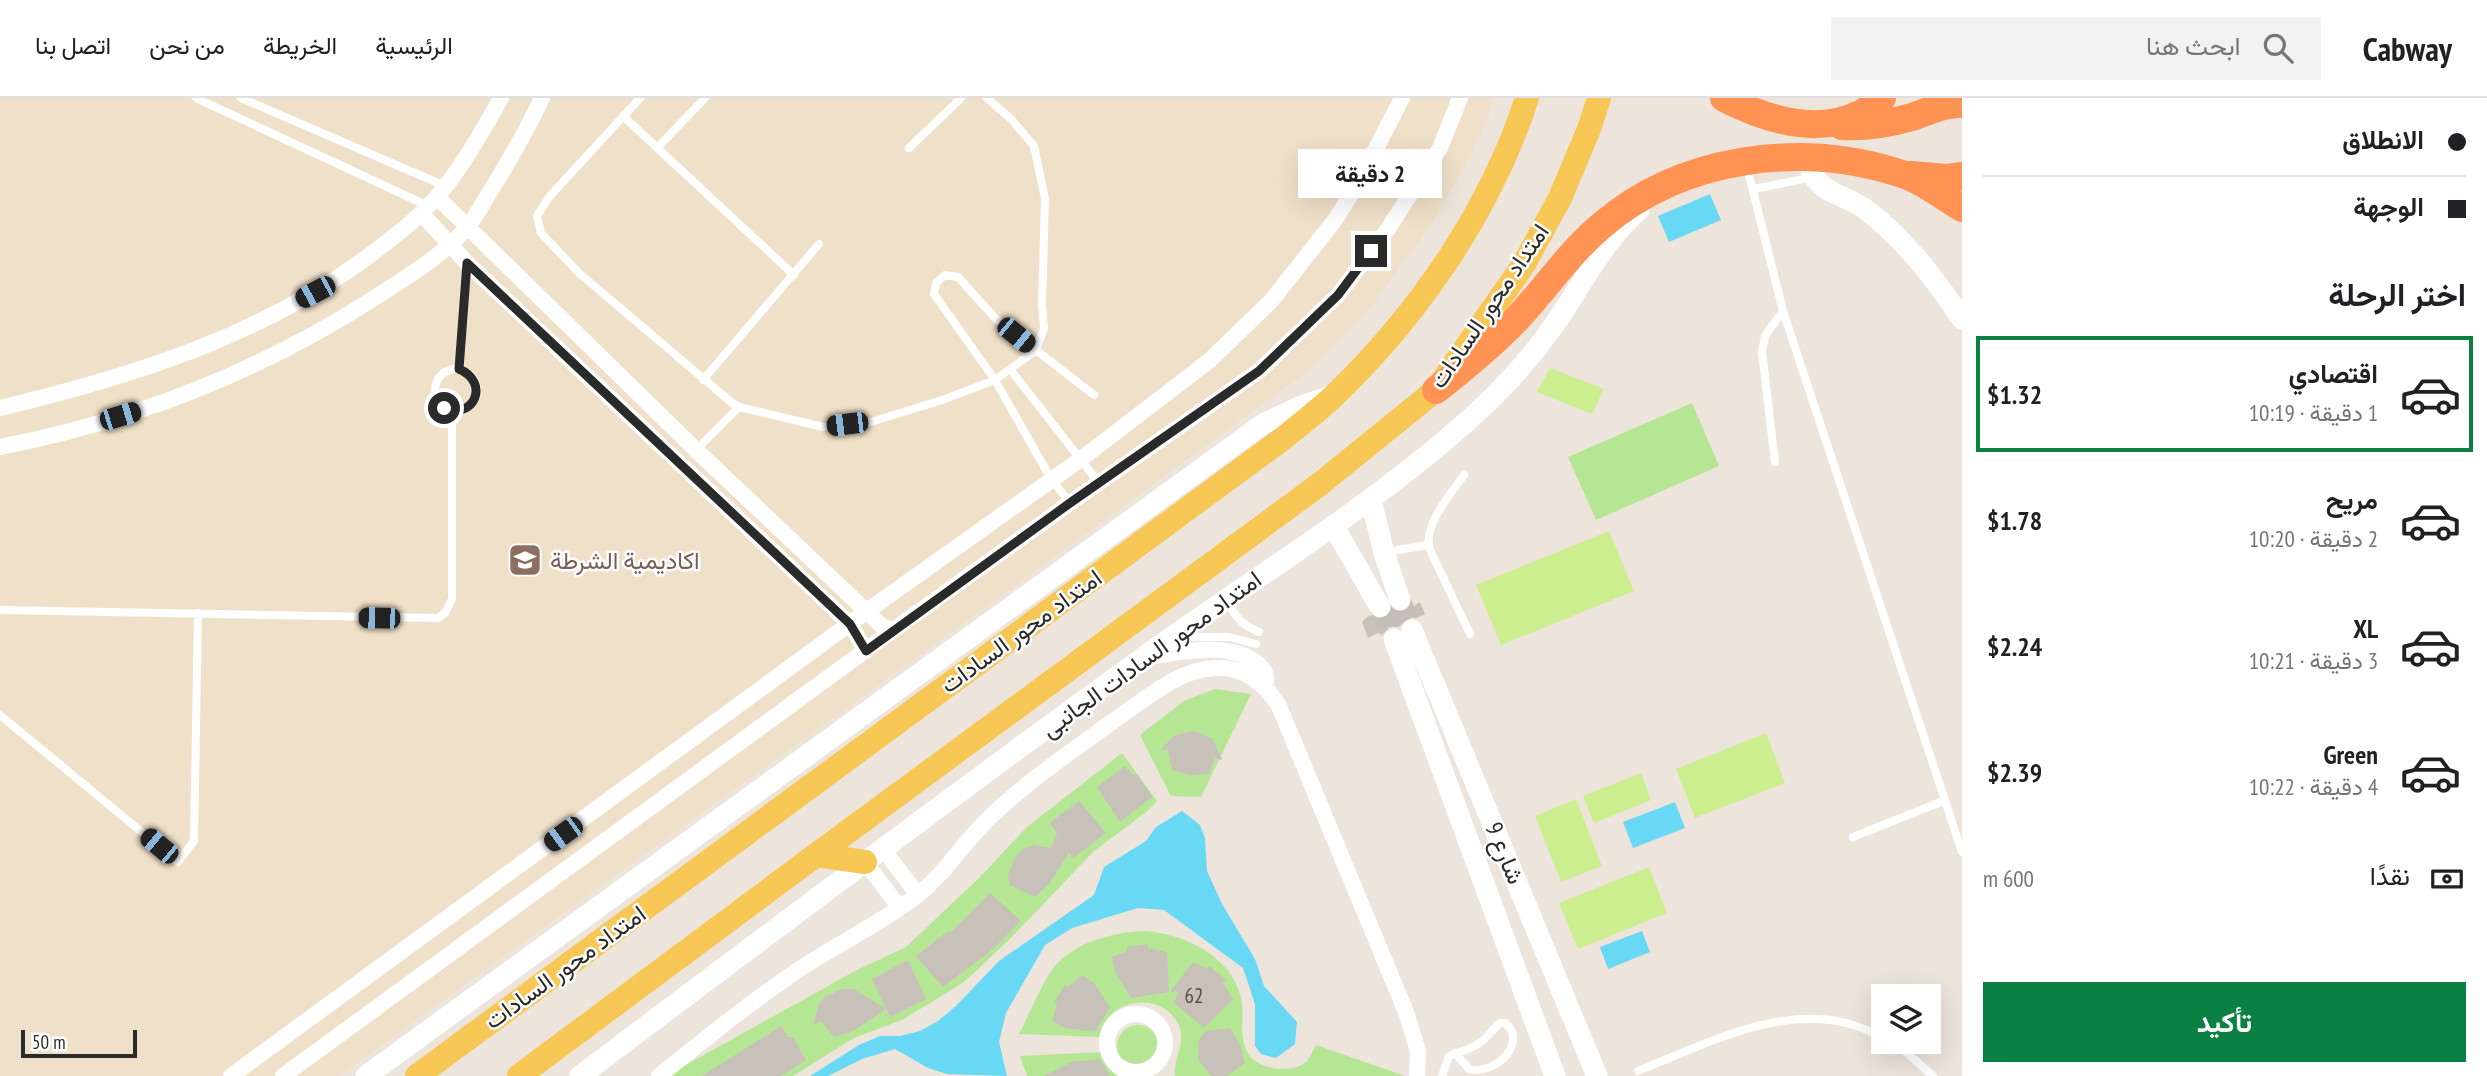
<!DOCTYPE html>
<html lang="ar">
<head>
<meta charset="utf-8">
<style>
  body { margin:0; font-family:"PT Sans Narrow",Vazirmatn,sans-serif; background:#f2f2f2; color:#202124; direction:rtl; height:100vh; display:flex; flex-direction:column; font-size:26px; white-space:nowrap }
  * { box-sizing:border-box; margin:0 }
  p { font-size:23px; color:#757577 }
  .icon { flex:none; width:38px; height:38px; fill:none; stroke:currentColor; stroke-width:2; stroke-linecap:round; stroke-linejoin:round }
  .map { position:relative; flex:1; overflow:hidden; direction:ltr }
  .sheet { display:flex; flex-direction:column; background:#fff; width:525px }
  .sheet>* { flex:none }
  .banner { display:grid; align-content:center; height:154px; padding:0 21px; background:#fff }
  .tools { position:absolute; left:1871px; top:886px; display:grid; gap:14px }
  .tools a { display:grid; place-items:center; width:70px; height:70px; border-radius:0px; background:#fff; box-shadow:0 7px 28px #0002; font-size:35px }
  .scale { position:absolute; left:21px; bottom:18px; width:116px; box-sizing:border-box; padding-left:7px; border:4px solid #2a2a2a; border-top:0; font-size:19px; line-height:24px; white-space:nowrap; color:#2a2a2a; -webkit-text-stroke:5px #fff; paint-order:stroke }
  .end { position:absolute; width:32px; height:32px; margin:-16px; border:9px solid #2a2a2a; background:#fff; box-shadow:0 0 0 4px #fff }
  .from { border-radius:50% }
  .bubble { position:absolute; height:49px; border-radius:0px; background:#fff; box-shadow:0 7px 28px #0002; font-size:23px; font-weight:700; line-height:49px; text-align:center; direction:rtl }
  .car { position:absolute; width:21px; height:42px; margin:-21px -10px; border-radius:9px; box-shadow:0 0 5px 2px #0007; background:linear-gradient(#222 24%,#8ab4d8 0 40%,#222 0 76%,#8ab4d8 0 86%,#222 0) }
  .banner b { display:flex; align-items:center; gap:24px; height:66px; font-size:26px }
  .banner b+b { border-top:2px solid #e0e0e0 }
  .banner i { width:18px; height:18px; background:#202124 }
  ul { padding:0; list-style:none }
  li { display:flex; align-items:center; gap:21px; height:116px; margin:0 14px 10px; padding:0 7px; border:4px solid transparent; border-radius:0px }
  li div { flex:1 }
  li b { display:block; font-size:26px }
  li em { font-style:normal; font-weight:700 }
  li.on { border-color:#0b8043 }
  li>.icon { width:63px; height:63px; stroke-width:1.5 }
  h2 { padding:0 21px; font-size:32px; line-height:84px }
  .pay { display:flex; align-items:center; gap:18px; height:77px; padding:0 21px; font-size:26px }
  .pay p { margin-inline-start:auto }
  .button { display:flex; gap:14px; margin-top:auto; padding:14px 21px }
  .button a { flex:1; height:80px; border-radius:0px; background:#0b8043; color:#fff; font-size:28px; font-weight:700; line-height:80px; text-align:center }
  header { display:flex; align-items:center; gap:42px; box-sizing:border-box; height:98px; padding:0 35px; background:#fff; border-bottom:2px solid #e0e0e0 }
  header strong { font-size:33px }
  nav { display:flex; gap:38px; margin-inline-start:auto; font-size:24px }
  .search { width:490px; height:63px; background:#f2f2f2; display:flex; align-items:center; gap:18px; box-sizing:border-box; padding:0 24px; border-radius:0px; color:#757577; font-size:26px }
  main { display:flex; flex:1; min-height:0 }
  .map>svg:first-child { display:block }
  .education { fill:#efe0c9 }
  .green { fill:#b5e694 }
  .pitch { fill:#ccee8f }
  .water { fill:#68d8f4 }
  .building { fill:#c8c1ba }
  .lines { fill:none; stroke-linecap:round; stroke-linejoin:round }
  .secondary-tunnel { stroke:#c6bfb8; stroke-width:21; stroke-dasharray:21 10; stroke-linecap:butt }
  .lane { stroke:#fff; stroke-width:8 }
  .street { stroke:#fff; stroke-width:16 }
  .secondary { stroke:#fff; stroke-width:21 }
  .primary { stroke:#f7c755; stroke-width:24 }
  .highway { stroke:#ff9353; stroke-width:28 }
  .route { stroke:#2a2a2a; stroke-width:9 }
  .labels { text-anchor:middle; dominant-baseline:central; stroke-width:5; stroke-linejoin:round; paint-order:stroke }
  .number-label { font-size:21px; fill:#52504e }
  .street-label { font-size:24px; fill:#2a2a2a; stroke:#fff }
  .education-label { font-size:24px; fill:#785e54; stroke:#fff; text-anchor:start }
</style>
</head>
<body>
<header>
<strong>Cabway</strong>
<div class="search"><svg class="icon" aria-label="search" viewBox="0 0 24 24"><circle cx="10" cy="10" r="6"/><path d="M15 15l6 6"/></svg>ابحث هنا</div>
<nav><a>الرئيسية</a><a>الخريطة</a><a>من نحن</a><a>اتصل بنا</a></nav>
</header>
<main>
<section class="sheet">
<div class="banner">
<b><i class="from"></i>الانطلاق</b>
<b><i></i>الوجهة</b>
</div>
<h2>اختر الرحلة</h2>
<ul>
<li class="on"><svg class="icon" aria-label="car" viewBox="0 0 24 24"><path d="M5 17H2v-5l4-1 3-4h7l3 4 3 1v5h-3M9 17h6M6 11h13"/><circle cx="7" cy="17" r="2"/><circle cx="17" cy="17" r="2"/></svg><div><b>اقتصادي</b><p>1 دقيقة · 10:19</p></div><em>$1.32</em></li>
<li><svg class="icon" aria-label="car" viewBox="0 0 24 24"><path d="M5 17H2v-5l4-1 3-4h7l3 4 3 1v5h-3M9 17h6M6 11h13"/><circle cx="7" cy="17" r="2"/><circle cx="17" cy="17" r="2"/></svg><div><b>مريح</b><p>2 دقيقة · 10:20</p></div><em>$1.78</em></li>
<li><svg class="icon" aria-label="car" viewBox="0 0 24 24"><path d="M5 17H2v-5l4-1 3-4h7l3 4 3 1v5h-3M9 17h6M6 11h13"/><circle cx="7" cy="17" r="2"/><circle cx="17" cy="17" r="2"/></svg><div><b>XL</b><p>3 دقيقة · 10:21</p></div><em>$2.24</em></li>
<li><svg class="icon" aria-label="car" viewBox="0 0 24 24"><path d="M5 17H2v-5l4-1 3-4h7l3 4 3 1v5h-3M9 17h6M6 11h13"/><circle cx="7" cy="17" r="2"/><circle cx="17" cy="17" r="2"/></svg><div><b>Green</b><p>4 دقيقة · 10:22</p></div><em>$2.39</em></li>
</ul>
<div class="pay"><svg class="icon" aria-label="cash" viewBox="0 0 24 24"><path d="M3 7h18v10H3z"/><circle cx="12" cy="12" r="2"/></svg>نقدًا<p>600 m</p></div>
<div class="button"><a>تأكيد</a></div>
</section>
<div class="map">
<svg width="1962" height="978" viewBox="0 0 1962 978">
  <rect width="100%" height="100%" fill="#ede4db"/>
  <path class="education" d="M0,0H1493L1489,17L1470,58L1431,127L1366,215L1312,270L956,531L339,978H0Z"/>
  <path class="green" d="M1692,305L1719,368L1596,422L1568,359Z
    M1215,591L1251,596L1201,699L1171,698L1140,637L1184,603Z
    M1122,655L1157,703L1145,715L1093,754L1009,842L964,884L904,921L854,940L793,978H666L855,873L906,849L981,778L1027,729Z
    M1146,833C1186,836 1237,861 1242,906C1244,923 1238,942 1250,958C1261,972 1291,975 1305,965C1310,961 1313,952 1316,947L1405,978H1175C1173,962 1185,945 1180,930C1165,891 1106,899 1099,939L1019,936C1030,915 1039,891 1052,872C1072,844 1114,834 1146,833Z
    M1117 948a21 21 0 1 1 42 0a21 21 0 1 1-42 0Z
    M1102,954L1111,972L1117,978H1027L1020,958Z"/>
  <path class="pitch" d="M1550,270L1604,291L1592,316L1537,294Z
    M1609,433L1634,493L1501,547L1476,487Z
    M1766,635L1785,685L1695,720L1676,671Z
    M1641,675L1651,702L1594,725L1583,698Z
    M1576,701L1602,768L1561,784L1535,718Z
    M1649,769L1667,815L1578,851L1559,805Z"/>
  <path class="water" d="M1710,96L1721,122L1669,144L1658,118Z
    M1675,704L1685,730L1633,750L1623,724Z
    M1182,713L1200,727L1205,740L1207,773L1222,806L1255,861L1264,888L1297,924L1295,946L1276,960L1261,956L1255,948V906L1243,870L1164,812L1138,810L1072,830L1045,847L1006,915L999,944L1007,978L947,976L928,970L895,951L862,961L828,978H810L859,947L880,938H900L920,933L938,923L956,908L999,863L1094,797L1104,769L1146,743L1156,729Z
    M1642,833L1650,854L1608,871L1600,849Z"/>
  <path class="building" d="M1420,504L1425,516L1417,520H1408L1399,529H1390L1382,537L1378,535L1368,540L1362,524L1370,517L1381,522L1387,520L1392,512L1404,515Z
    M1194,633L1213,641L1222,662L1215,660L1209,676L1190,677L1172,672L1168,652H1160L1175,637Z
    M1125,668L1133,677H1138L1152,699L1120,724L1097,689Z
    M1079,703L1106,735L1073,760L1069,755L1049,786L1035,799L1010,787L1008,776L1016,758L1022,752L1033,747L1051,750L1057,735L1050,725Z
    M990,795L1021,823L992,852L943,889L916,858L948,833L950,835Z
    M1148,846V850L1167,854L1169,894L1131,900L1115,874L1112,859L1127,853V849Z
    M908,862L926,901L890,919L872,881Z
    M1193,864L1207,871L1209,868L1226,882L1223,885L1233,901L1204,930L1174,905L1178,893L1170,894Z
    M1082,877L1094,885L1110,909L1095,934L1065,930L1052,923L1057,907L1054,905L1059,896L1065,887L1068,889Z
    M842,891H854L886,911L853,933L834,939L821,923L813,927L819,906L825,899Z
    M781,928L788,939H793L806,962L781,978H702Z
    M1230,930L1240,947L1245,965L1227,978H1211L1199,963L1198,944L1205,933Z
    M1100,961L1110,978H1044L1071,964Z"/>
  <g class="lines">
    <path class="secondary-tunnel" d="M1400,502L1412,532
      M1380,509L1394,541"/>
    <path class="lane" d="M196,0L428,108
      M241,0L445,88
      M640,0L550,98L537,118L541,135L579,175L731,304L739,309L823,329L871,324L942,302L995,282L1035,253L1044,231L1042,206L1045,101L1034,48L1011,21L987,0
      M623,18L794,177
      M657,50L705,0
      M909,50L961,0
      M1747,69L1783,213L1962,754
      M1754,91L1813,79
      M459,271L467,166
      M1010,271L1099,385
      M435 292a21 21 0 1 1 42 0a21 21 0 1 1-42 0Z
      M703,282L819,146
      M696,352L739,309
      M1775,364L1762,254L1765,238L1783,213
      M1464,377C1451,396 1422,428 1430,452L1470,536
      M1070,405L1051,381L995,282L934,196L936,185L945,177L958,179L996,221L1094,297
      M1386,454L1428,447
      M1229,503C1233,519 1244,528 1259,534
      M0,512L438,520L445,515L452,501V313
      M1182,539H1229L1256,546
      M0,617L178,764L194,743L198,515
      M1853,739L1943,703
      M1888,943L1906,954L1933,978
      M1638,973C1714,943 1803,893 1883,940
      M1442,978L1449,958C1459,954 1469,952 1478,946C1487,941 1492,931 1500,925H1505C1528,942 1498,978 1469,971L1455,955"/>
    <path class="street" d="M437,99L696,352L882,528L892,533
      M422,116L467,165L850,526L866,553
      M0,310C134,278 262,238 374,154C395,138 416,122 434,102C459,75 483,32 501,0
      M0,349C134,323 261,273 376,199C407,179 440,159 465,132C474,122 481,108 488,97C508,65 526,34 542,0
      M1145,559C1179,555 1227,542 1257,565C1265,572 1268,578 1265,588
      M883,751L918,797
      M865,764L900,810
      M1107 945a29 29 0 1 1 58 0a29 29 0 1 1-58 0Z
      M231,978L867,513L1081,361L1209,263L1271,203L1335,122L1361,80L1402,0
      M283,978L892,533L1070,405L1259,273L1338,197L1388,131L1440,50L1460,0
      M659,978C704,942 749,905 798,872C836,847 878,827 915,799C943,778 962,747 987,722C1025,685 1069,655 1112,624C1142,604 1176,572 1214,570C1243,568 1265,585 1279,608L1406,914L1418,953L1417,978"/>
    <path class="secondary" d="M1808,60C1813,96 1841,94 1865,111C1904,140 1935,181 1962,221
      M1371,402L1384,455L1400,502
      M1333,427L1380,509
      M1412,532L1597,978
      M1394,541L1555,978
      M366,978L1263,326L1299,309L1331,298
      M580,978C766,838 952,698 1141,561C1243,487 1353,421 1449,339C1486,308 1521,273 1549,234C1579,194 1601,144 1639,112"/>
    <path class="primary" d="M816,757L865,764
      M417,978L1285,339C1303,324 1322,310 1338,294C1421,213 1491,111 1527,0
      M519,978L816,757L1320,386L1436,292L1524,166L1560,100L1589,31L1599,0"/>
    <path class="highway" d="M1724,0C1765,21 1816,38 1860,16C1868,13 1875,5 1882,0
      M1842,28C1864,29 1887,26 1908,20C1926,15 1943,5 1962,6
      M1911,77L1947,80L1962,78
      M1436,292C1464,270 1491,248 1516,222C1545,191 1569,155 1601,128C1682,58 1802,43 1902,76C1923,82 1943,99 1962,110"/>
  </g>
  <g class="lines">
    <path class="route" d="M444,310C475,322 490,284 459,271L467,165L850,526L866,553L1070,405L1259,273L1338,197L1371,153"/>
  </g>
  <defs>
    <symbol id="university-square" viewBox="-11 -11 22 22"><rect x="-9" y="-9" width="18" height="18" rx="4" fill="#8d6e63" stroke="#fff"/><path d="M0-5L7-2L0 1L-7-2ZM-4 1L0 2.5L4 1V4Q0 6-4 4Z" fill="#fff"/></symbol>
  </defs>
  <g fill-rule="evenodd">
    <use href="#university-square" x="506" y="443" width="38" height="38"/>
  </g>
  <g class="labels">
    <g class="number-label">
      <text x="1194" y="897">62</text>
    </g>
    <g class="street-label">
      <text transform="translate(1489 208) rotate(-56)">امتداد محور السادات</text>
      <text transform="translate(1021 533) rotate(-36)">امتداد محور السادات</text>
      <text transform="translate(1151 556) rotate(-36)">امتداد محور السادات الجانبى</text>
      <text transform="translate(1505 755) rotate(67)">شارع 9</text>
      <text transform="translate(565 869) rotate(-36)">امتداد محور السادات</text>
    </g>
    <g class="education-label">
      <text x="550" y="462">اكاديمية الشرطة</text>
    </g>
  </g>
</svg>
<div class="tools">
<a><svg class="icon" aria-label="layers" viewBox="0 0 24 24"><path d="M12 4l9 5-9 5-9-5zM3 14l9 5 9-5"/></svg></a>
</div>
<div class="scale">50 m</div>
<i class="end from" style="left:444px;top:310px"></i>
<i class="end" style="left:1371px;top:153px"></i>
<div class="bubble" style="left:1298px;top:51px;width:144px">2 دقيقة</div>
<i class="car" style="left:315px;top:194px;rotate:242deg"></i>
<i class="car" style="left:1016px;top:237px;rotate:129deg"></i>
<i class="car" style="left:120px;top:318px;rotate:73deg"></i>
<i class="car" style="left:847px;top:326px;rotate:263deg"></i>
<i class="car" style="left:379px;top:520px;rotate:271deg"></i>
<i class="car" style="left:563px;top:736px;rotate:234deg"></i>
<i class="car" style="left:159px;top:748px;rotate:310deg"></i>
</div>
</main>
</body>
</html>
